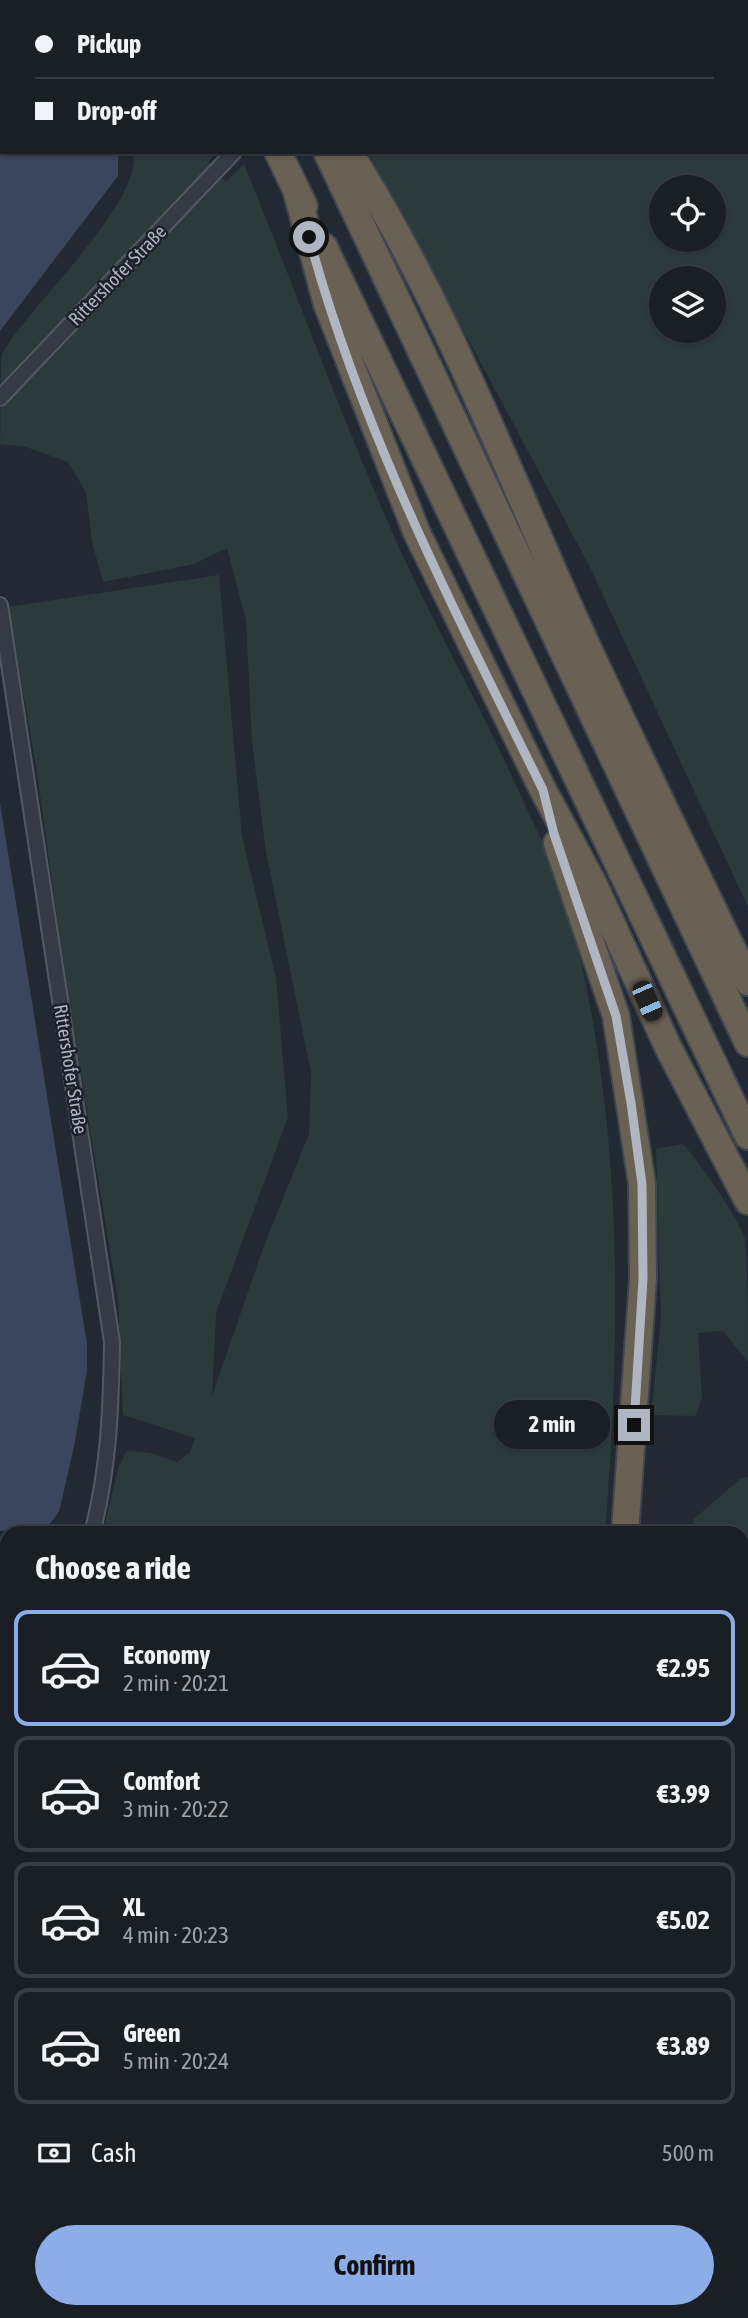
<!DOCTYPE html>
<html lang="en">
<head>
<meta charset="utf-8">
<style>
  body { margin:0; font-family:"Asap Condensed",sans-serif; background:#272c32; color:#f1f3f6; height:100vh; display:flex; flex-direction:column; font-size:26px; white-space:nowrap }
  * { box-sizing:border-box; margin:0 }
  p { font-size:23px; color:#9fa2a7 }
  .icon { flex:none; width:38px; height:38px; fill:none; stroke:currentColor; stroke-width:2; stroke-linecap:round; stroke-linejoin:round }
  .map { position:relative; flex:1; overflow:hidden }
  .side { position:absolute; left:0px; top:1526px; width:749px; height:793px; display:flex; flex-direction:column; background:#1a1f26; border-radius:21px 21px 0 0; box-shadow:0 2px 5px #0004,0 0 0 2px #383d43 }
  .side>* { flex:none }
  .hud { position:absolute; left:0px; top:0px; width:749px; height:154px; box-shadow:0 2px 5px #0004,0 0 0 2px #383d43; display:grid; align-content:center; height:154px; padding:0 35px; background:#1a1f26 }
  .buttons { position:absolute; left:649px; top:175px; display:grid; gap:14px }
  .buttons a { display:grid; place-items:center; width:77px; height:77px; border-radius:50%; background:#1a1f26; box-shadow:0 2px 5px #0004,0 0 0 2px #383d43; font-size:35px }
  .end { position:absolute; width:32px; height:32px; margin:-16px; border:9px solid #afb6c1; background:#111; box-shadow:0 0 0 4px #111 }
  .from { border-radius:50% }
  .bubble { position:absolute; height:49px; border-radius:24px; background:#1a1f26; box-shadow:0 2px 5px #0004,0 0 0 2px #383d43; font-size:23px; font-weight:700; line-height:49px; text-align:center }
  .car { position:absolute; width:21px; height:42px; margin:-21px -10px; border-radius:9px; box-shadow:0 0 5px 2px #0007; background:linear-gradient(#222 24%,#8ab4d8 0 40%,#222 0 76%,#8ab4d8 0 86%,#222 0) }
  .hud b { display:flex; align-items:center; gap:24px; height:66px; font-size:26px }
  .hud b+b { border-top:2px solid #383d43 }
  .hud i { width:18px; height:18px; background:#f1f3f6 }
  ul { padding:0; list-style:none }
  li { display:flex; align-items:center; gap:21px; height:116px; margin:0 14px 10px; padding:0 21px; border:4px solid #383d43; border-radius:14px }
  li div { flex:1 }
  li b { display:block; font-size:26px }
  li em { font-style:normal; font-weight:700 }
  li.on { border-color:#8dade9 }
  li>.icon { width:63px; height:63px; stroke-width:1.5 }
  h2 { padding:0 35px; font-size:32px; line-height:84px }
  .pay { display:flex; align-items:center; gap:18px; height:77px; padding:0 35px; font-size:26px }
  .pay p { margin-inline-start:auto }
  .primary-button { display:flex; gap:14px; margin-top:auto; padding:14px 35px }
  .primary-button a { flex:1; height:80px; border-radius:42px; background:#8dade9; color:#111; font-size:28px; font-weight:700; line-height:80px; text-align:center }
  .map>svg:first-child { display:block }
  .green { fill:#2b3b3b; fill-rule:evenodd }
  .water { fill:#39465b }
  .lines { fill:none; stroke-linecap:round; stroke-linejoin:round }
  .service-casing { stroke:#535962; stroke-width:10 }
  .minor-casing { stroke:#535962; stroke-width:18 }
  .motorway-casing { stroke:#40464f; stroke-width:30 }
  .service { stroke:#353b44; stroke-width:7 }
  .minor { stroke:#353b44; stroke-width:14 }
  .motorway { stroke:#696153; stroke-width:26 }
  .route { stroke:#afb6c1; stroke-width:9 }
  .labels { text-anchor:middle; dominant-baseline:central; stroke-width:5; stroke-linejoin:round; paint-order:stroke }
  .street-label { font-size:19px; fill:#afb6c1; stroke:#1b2029 }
</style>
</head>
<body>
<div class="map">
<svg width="748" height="2318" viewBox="0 0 748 2318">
  <rect width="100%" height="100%" fill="#222933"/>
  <path class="green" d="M291,0H748V907L590,567L368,152H747V2ZM662,187H714V240H662ZM662,278H714V331H662Z
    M133,152H217L208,162L226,182L244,164C294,287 340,413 393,534C435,629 488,719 529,814C540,838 554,862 561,887C624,1094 622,1319 605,1533H103L117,1472L126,1451L150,1453L177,1462L190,1452L195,1438L123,1415L118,1300L67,989L36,766L8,607L219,575L242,836L276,979L288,1117L216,1313L212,1396L265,1243L309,1134L311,1072L266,852L252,743L246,620L227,548L194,564L103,582L92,542L86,492L68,462L26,447L0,444C1,428 0,363 2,354C28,307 144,202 133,152Z
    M683,1144C699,1162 738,1217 745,1239C748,1269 748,1328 748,1362L723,1331L698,1333L702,1398L695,1416L651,1415L661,1319L656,1149Z
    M748,1477V1685L742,1682V1533H688L694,1519L740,1479Z
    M0,1555L7,1559V1654L0,1668Z
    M7,1745V2312H191L183,2318H0V1757Z
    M748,1867V1965L742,1970V1873Z
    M401,2312H477L481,2318H392Z"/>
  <path class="water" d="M0,0L45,2H2V152H118V176L0,331Z
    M0,803L87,1344V1371L74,1447L59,1512L45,1530L0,1531Z"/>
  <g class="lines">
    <defs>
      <path id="service" d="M310,2318L318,2312"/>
      <path id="minor" d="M412,0L414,2
        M376,2L378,0
        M747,140H748
        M0,398L234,152
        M0,605L112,1342C111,1407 109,1470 92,1533
        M0,1740L7,1730"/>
      <path id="motorway" d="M206,0L207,2
        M256,0V2
        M278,152L304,206
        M327,152L748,1043
        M349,152C445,303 507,471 581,633C635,751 693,866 748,982
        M297,193L327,304L417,533L543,790L594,885L668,1047L748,1201
        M324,247L748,1136
        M557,843L616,1016L642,1184L643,1279L625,1533
        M742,1848L748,1843
        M742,1991L748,1986
        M742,2131L748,2129
        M223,2318L229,2312
        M249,2318L256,2312
        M349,2318L358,2312"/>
    </defs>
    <use href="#service" class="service-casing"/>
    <use href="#minor" class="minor-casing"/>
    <use href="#motorway" class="motorway-casing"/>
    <use href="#service" class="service"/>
    <use href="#minor" class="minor"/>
    <use href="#motorway" class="motorway"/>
  </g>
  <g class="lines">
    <path class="route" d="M309,237C361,431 455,611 543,790L554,834L616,1016L631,1103L642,1184L643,1279L634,1425"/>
  </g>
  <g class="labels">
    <g class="street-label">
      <text transform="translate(117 275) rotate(-46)">Rittershofer Straße</text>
      <text transform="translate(71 1069) rotate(81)">Rittershofer Straße</text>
    </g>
  </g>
</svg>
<div class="buttons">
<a><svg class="icon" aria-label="locate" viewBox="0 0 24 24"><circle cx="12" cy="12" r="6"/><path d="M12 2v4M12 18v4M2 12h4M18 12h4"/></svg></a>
<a><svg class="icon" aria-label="layers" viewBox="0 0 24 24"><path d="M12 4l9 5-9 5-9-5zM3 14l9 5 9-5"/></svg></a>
</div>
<i class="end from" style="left:309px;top:237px"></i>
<i class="end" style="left:634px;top:1425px"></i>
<div class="bubble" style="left:494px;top:1400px;width:116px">2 min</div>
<i class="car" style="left:647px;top:1001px;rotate:156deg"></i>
<div class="hud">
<b><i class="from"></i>Pickup</b>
<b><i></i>Drop-off</b>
</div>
<section class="side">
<h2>Choose a ride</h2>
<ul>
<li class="on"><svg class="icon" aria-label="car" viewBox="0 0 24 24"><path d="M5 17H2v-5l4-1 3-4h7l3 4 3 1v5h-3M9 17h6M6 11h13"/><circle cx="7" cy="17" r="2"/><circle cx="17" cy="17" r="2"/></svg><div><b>Economy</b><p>2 min · 20:21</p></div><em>€2.95</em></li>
<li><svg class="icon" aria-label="car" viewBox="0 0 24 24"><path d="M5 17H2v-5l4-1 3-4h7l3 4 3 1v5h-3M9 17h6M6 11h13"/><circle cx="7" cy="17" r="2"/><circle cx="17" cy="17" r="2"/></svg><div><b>Comfort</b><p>3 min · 20:22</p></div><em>€3.99</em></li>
<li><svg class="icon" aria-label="car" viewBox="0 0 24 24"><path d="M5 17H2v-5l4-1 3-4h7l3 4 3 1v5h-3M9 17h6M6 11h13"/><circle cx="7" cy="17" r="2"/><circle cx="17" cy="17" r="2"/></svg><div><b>XL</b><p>4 min · 20:23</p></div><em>€5.02</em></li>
<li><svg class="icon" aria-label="car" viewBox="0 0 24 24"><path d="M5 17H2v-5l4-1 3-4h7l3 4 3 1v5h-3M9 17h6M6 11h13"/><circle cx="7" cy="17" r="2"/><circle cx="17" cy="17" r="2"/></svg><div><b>Green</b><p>5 min · 20:24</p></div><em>€3.89</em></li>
</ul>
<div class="pay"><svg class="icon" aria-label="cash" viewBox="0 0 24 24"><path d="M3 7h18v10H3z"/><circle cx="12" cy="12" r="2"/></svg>Cash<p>500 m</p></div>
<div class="primary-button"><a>Confirm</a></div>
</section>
</div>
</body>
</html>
